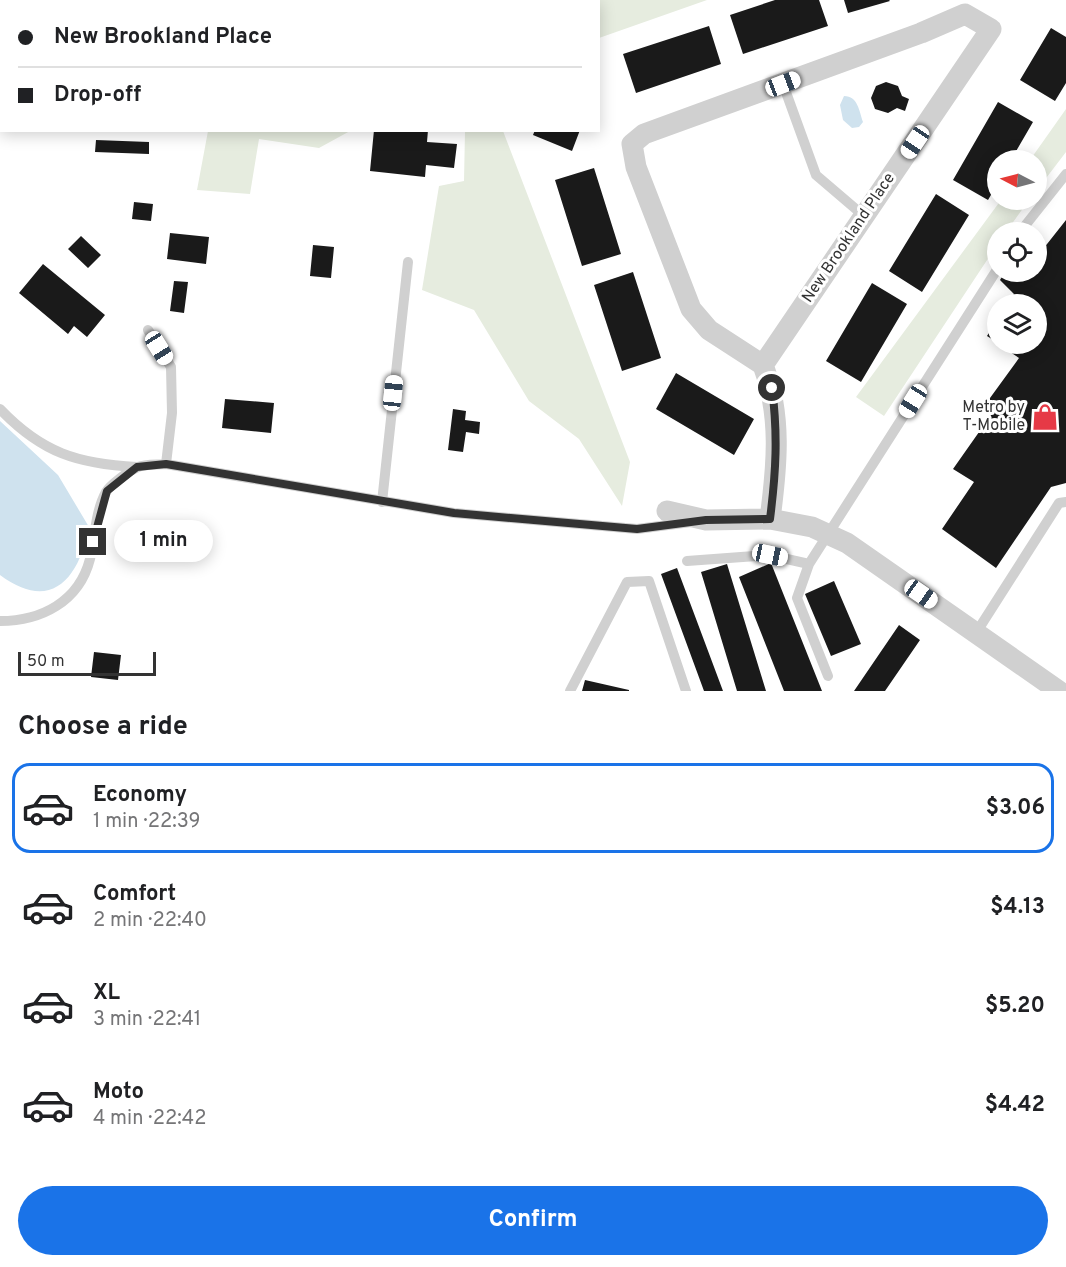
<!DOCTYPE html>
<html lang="en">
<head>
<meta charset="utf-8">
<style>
  body { margin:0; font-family:Overpass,sans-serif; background:#f6f6f6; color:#202124; height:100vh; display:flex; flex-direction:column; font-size:22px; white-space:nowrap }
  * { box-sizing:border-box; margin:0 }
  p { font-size:20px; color:#757577 }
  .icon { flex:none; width:33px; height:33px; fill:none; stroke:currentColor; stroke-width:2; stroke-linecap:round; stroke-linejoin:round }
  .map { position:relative; height:691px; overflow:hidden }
  .sheet { display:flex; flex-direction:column; background:#fff; flex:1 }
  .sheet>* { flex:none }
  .top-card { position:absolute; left:0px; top:0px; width:600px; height:132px; box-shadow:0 3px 15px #0003; display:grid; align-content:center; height:132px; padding:0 18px; background:#fff }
  .needle { width:39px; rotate:276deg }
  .buttons { position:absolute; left:987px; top:150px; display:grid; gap:12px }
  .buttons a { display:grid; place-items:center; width:60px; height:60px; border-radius:50%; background:#fff; box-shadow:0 3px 15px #0003; font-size:30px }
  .scale { position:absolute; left:18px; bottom:15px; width:138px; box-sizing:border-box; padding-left:6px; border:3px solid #333; border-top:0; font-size:16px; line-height:21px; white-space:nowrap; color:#333; -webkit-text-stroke:4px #fff; paint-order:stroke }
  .end { position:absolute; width:27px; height:27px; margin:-14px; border:8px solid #333; background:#fff; box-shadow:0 0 0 3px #fff }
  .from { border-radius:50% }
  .bubble { position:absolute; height:42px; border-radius:21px; background:#fff; box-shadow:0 3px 15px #0003; font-size:20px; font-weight:700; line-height:42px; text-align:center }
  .car { position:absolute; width:18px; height:36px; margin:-18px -9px; border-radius:8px; box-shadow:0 0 4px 2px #0007; background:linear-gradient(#fff 24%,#345 0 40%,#fff 0 76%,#345 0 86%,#fff 0) }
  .top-card b { display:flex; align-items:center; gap:21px; height:57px; font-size:22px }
  .top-card b+b { border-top:2px solid #e0e0e0 }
  .top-card i { width:15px; height:15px; background:#202124 }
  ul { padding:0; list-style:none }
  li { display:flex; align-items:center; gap:18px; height:90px; margin:0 12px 9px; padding:0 6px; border:3px solid transparent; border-radius:18px }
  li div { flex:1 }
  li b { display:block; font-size:22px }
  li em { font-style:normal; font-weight:700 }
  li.active { border-color:#1a73e8 }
  li>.icon { width:54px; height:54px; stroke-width:1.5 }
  h2 { padding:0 18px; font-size:27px; line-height:72px }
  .cta { display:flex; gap:12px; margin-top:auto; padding:12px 18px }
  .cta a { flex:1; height:69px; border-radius:36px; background:#1a73e8; color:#fff; font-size:24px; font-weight:700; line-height:69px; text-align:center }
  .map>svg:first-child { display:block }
  .green { fill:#e6ecdf }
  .water { fill:#cfe2ee }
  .building { fill:#1a1a1a }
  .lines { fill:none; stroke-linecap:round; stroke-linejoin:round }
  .path { stroke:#cdcdcd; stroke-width:3; stroke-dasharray:3 3; stroke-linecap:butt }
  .lane { stroke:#d0d0d0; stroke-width:10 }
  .street { stroke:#d0d0d0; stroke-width:21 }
  .route { stroke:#333; stroke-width:8 }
  .labels { text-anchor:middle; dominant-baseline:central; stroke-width:6; stroke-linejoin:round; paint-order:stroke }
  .street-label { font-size:16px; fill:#333; stroke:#fff }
  .poi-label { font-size:16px; fill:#333; stroke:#fff; text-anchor:end }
</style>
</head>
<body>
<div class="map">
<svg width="1066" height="691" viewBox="0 0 1066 691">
  <rect width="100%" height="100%" fill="#fff"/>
  <path class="green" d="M0,0H355V1L2,2L0,120Z
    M471,0H707L599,38L598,2L467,1Z
    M1066,109V152L1037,190L1036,160H1030Z
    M208,131V130L350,131L319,148L259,139L250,194L197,190Z
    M465,131H503L630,462L622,506L579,439L529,401L474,310L422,290L439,186L464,181Z
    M1001,200H1029L1006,232H998L997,245L884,416L856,397Z"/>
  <path class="water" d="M844,96C858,96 859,111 863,122L859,127L852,128L843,120L840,105Z
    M0,421L58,475L89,527C79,579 51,613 0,575Z"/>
  <path class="building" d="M775,0H819L828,26L743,54L730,15Z
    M844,0H889L890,1L848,13Z
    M709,26L721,64L636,93L623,54Z
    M1051,28L1066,37V83L1055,101L1020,80Z
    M886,82L898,86L902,96L909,99L905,111L897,108L888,113L875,109L871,98L876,86Z
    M998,102L1033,122L1011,160H998V183L988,200L953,180Z
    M374,130H428L427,142L457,144L454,168L426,165L425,177L370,171Z
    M535,130H580L572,151L533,135Z
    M96,140L149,142V154L95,152Z
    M594,168L621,254L582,266L555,180Z
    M936,194L969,215L922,292L889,271Z
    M134,202L153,204L151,221L132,219Z
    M1066,220V483L1051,487L996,568L942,529L974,482L953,469L991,415L982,409L1019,358L998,344H1036V304H1007L1014,294L1000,280L1005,272H1036V258Z
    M170,233L209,237L206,264L167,259Z
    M81,236L101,255L88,268L68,249Z
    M313,245L334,247L331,278L310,276Z
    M43,264L105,315L87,337L74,326L68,334L19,293Z
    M633,272L661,358L622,371L594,285Z
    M174,281L188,282L184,313L170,311Z
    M872,283L907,304L861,382L826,361Z
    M998,319V343L987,336Z
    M676,373L754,419L734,455L656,409Z
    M225,399L274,403L271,433L222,428Z
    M453,409L466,411L465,420L480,422L479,434L466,432L463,452L448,450Z
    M771,563L822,691H784L739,577Z
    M727,564L766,691H737L701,572Z
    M677,568L723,691H704L661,574Z
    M834,581L861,644L831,656L805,594Z
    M899,625L920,640L885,691H854Z
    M94,652L121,655L118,680L91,677Z
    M585,680L629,690V691H582Z"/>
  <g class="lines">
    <path class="path" d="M217,0L218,2
      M0,102L2,101"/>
    <path class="lane" d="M783,84L816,175L864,216
      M1020,232L1066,174
      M148,330L171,367L172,413L166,464
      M0,409C42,453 78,464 137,467
      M382,502L408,262
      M687,561L769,555L809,564L998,268
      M809,564L797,598L828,676
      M0,621C41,621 79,602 90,559C95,538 95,512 106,492C110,485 130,470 138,467C146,464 157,465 166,464L454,513L637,529L691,522
      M976,633L1059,503L1066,502
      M570,691L627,582L649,581L686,691"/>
    <path class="street" d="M965,14L991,29L763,365L709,330L691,309L636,167L632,144L644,134L921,33Z
      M763,365C782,416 777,466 770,519
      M667,511L706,520L770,519L812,527L847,543L1059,691"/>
  </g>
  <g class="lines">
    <path class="route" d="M93,542L107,491L137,467L166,464L454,513L637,529L706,520L770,519C776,472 778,435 772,388"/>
  </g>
  <defs>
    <symbol id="shop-bare" viewBox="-9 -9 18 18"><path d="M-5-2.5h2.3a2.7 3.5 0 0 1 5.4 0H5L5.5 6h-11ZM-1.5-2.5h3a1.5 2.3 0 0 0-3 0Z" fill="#e63946" stroke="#fff" stroke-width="2.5" paint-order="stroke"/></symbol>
  </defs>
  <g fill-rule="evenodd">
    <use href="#shop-bare" x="1026" y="398" width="38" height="38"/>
  </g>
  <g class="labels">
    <g class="street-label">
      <text transform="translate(849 238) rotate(-56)">New Brookland Place</text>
    </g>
    <g class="poi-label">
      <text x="1025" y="408">Metro by<tspan x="1025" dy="18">T-Mobile</tspan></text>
    </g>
  </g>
</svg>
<div class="buttons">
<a><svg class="needle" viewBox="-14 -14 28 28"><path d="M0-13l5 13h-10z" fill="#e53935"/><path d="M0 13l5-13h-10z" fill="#757577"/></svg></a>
<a><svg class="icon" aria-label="locate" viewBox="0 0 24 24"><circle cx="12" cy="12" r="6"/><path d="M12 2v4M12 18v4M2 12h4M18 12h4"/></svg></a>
<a><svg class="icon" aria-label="layers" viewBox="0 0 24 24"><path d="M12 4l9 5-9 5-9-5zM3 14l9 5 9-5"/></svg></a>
</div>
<div class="scale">50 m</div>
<i class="end from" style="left:772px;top:388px"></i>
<i class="end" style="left:93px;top:542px"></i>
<div class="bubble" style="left:114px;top:520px;width:99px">1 min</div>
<i class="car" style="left:783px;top:84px;rotate:69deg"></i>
<i class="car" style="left:915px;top:142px;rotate:214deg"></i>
<i class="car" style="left:159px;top:348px;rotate:148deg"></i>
<i class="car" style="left:393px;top:393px;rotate:6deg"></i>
<i class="car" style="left:913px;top:401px;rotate:212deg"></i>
<i class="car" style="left:770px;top:555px;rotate:102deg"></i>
<i class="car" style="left:921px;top:594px;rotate:125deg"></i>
<div class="top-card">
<b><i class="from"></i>New Brookland Place</b>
<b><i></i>Drop-off</b>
</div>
</div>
<section class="sheet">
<h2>Choose a ride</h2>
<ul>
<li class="active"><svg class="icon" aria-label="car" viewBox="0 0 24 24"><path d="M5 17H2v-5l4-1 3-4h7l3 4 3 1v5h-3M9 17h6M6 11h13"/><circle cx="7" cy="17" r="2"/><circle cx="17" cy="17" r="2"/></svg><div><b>Economy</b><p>1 min · 22:39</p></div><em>$3.06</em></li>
<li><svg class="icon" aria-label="car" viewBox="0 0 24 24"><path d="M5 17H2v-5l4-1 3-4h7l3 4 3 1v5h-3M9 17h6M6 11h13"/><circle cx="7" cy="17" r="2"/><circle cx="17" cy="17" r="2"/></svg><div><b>Comfort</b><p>2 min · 22:40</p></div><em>$4.13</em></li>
<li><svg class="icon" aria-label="car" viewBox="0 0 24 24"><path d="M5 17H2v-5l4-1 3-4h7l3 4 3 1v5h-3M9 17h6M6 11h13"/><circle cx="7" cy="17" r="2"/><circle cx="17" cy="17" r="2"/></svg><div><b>XL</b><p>3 min · 22:41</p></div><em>$5.20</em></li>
<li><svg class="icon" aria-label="car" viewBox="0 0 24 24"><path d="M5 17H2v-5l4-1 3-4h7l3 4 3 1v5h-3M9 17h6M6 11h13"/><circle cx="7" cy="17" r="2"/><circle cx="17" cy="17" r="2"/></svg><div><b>Moto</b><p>4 min · 22:42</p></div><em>$4.42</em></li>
</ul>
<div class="cta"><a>Confirm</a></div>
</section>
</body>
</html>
